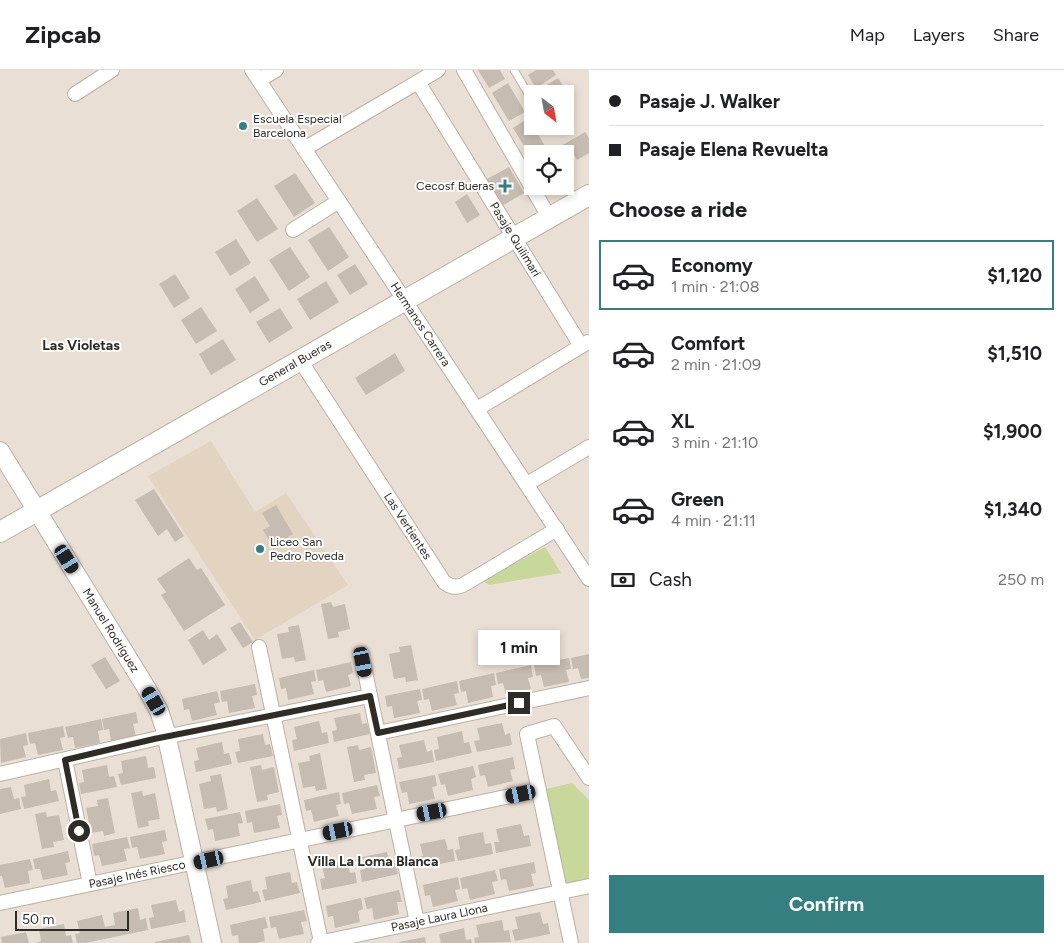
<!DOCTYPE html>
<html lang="en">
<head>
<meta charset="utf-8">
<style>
  body { margin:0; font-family:Figtree,sans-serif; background:#f6f6f6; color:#202124; height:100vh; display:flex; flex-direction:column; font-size:19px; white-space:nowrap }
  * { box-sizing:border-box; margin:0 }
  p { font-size:16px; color:#757577 }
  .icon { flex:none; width:28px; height:28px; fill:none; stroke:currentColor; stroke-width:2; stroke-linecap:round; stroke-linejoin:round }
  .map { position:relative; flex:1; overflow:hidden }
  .drawer { display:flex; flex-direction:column; background:#fff; width:475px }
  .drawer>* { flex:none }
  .banner { display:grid; align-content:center; height:110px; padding:0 20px; background:#fff }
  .needle { width:32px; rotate:149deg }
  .controls { position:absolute; left:524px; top:15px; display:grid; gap:10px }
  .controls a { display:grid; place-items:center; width:50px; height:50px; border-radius:0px; background:#fff; box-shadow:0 2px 8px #0003; font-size:25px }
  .scale { position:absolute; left:15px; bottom:12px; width:114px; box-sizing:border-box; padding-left:5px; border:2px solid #2f2b26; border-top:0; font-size:14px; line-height:18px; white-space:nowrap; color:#2f2b26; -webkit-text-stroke:4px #fff; paint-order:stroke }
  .end { position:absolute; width:22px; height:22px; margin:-11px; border:6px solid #2f2b26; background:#fff; box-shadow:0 0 0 2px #fff }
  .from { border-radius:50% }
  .bubble { position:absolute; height:35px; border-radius:0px; background:#fff; box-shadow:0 2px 8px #0003; font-size:16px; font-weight:700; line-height:35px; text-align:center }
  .car { position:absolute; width:15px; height:30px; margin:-15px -8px; border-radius:6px; box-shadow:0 0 4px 1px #0007; background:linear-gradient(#222 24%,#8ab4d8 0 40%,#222 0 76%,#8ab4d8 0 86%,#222 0) }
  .banner b { display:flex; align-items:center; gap:18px; height:48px; font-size:19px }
  .banner b+b { border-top:1px solid #e0e0e0 }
  .banner i { width:12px; height:12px; background:#202124 }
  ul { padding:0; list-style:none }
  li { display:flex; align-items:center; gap:15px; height:70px; margin:0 10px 8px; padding:0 10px; border:2px solid transparent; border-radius:0px }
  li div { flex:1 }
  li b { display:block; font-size:19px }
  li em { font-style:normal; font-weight:700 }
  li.current { border-color:#367f81 }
  li>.icon { width:45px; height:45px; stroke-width:1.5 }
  h2 { padding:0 20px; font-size:22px; line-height:60px }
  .pay { display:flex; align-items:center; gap:12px; height:55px; padding:0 20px; font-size:19px }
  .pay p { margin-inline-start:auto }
  .cta { display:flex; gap:10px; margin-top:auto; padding:10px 20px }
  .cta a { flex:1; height:58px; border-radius:0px; background:#367f81; color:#fff; font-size:20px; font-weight:700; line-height:58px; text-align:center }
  header { display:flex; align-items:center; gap:30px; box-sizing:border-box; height:70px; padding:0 25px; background:#fff; border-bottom:1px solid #e0e0e0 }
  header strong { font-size:24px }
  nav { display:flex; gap:28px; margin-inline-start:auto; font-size:18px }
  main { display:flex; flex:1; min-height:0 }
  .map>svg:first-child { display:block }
  .built { fill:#e3d4c2 }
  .green { fill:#c8d79a }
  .building { fill:#c7bcb1 }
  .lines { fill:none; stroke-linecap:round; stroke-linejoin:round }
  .service-casing { stroke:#bab0a4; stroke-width:9 }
  .minor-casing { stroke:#bab0a4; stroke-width:16 }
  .tertiary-casing { stroke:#bab0a4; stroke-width:20 }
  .secondary-casing { stroke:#bab0a4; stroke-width:22 }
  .service { stroke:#fff; stroke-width:7 }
  .minor { stroke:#fff; stroke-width:14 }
  .tertiary { stroke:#fff; stroke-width:18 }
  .secondary { stroke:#fff; stroke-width:20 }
  .route { stroke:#2f2b26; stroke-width:6 }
  .poi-dot { fill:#367f81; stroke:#fff; stroke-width:2 }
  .labels { text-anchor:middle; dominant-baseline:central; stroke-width:4; stroke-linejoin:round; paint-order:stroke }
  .poi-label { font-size:12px; fill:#2f2b26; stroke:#fff; text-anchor:start }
  .street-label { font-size:12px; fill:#2f2b26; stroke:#fff }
  .neighbourhood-label { font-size:14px; font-weight:bold; fill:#2f2b26; stroke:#fff }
</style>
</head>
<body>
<header>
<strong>Zipcab</strong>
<nav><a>Map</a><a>Layers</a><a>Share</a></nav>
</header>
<main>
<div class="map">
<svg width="589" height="873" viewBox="0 0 589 873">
  <rect width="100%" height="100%" fill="#eadfd4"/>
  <path class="built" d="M211,371L255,442L286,423L348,515L255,570L148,406Z"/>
  <path class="green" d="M545,477L561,503L489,515L483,511Z
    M572,713L589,730V809L565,814L546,719Z"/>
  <path class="building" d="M478,0H500L505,9L489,18Z
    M536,0H553L556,5L536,18L528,5Z
    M558,8L565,19L557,24H544L540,19Z
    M508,13L525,42L509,51L492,23Z
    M528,48L545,76L530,86L513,58Z
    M585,62L589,68V83L577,90L572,81L566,84L561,76Z
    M560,76L565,84H548Z
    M565,84L570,92L565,95Z
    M509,97L524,123L502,136L487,109Z
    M295,103L315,133L294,147L274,116Z
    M467,124L480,145L467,153L455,132Z
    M257,128L278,159L257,172L237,141Z
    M329,157L349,187L328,201L308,170Z
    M236,169L251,193L230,206L215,182Z
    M290,177L310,207L289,221L269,190Z
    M355,194L368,214L350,225L337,205Z
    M175,204L190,228L174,238L159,214Z
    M255,206L270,230L250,243L235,219Z
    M326,211L339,232L310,250L297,229Z
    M201,237L217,261L196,274L181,250Z
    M280,238L293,258L269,273L256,252Z
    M223,269L236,290L211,305L199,284Z
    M395,283L405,301L366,325L355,308Z
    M154,419L184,466L175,472L167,459L158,466L135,430Z
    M276,435L293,464L273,476L263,460L270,456L262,443Z
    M189,488L197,500L201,498L225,535L184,561L161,525L166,522L157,509Z
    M331,532L333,537L345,534L350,559L338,562L339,567L328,569L321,534Z
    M240,552L253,572L243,578L230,558Z
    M299,555L306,590L295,592L294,587L282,589L277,564L289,562L288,557Z
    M203,560L209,570L217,564L227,580L203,595L188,570Z
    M411,575L418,610L406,612L405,607L394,609L389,584L400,582L399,577Z
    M589,584V608L581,609L578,598L573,599L571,588Z
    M105,587L120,611L106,619L91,595Z
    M569,588L571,599L566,600L569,612L544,617L541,605L536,606L534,595Z
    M351,592L353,603L348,605L351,616L326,622L323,610L318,611L316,600Z
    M531,595L533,607L528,608L531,619L506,625L503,613L498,614L496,603Z
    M314,600L316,611L311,612L314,624L288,630L286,618L281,619L279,608Z
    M494,603L496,615L491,616L493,627L468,633L466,621L461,622L459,611Z
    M457,611L459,623L454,624L457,635L432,641L429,629L424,630L422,619Z
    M255,614L257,625L252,626L255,638L229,643L227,631L222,632L220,621Z
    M420,619L422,630L417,631L420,643L394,648L392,636L387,637L385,626Z
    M217,621L220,632L214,634L217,645L192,651L189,639L184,640L182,629Z
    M136,642L138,653L133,654L136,666L111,671L109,659L104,660L102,649Z
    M360,643L362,654L367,653L370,664L334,672L332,661L337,660L334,648Z
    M101,649L103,660L98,661L100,673L75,678L73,667L68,668L65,657Z
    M319,651L322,663L327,662L329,673L294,681L292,670L297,669L294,657Z
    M502,653L505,665L510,663L512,675L477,682L474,671L480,670L477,658Z
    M63,656L65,667L60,668L63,680L38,685L35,673L30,674L28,663Z
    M462,661L464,673L469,672L472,683L436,691L434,680L439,679L437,667Z
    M26,663L28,675L23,676L26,687L1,693L0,669Z
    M263,664L265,675L270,674L273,686L238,693L235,682L240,681L238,669Z
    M424,670L427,682L432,680L434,692L399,699L397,688L402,687L399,675Z
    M222,672L224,684L229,683L232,694L196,702L194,691L199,690L196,678Z
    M358,675L359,680L371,677L376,703L364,705L365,710L354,712L347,677Z
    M320,683L327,719L316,721L315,716L303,718L298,693L310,691L309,686Z
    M146,686L148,698L154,697L156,708L121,715L118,704L123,703L121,691Z
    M513,687L515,699L510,700L513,711L488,717L485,705L480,706L478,695Z
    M107,695L109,707L114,706L117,717L81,724L79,713L84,712L82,700Z
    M261,695L262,700L274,697L279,722L267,725L268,730L257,732L250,697Z
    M473,696L476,707L471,709L473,720L448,726L445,714L441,715L438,704Z
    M221,704L228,739L217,742L216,737L204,739L199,714L211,711L210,706Z
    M435,705L437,716L432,717L435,729L409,734L407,722L402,723L399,712Z
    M49,709L51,721L56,720L59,731L24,739L21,727L26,726L24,715Z
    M377,715L380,726L374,727L377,739L352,744L349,733L344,734L342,723Z
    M11,717L14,729L19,728L21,739L0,744V719Z
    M142,721L143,726L155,723L160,749L148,751L149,756L138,758L131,723Z
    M339,722L341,734L336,735L339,746L314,752L311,740L306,741L304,730Z
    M108,728L115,763L104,766L103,761L91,763L86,738L98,736L97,730Z
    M280,734L282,745L277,746L280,758L254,763L252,752L247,753L245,741Z
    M46,742L47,747L59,745L64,770L53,772L54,777L42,779L35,744Z
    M240,742L243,753L238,754L240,766L215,771L213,759L208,760L205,749Z
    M521,754L524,766L529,765L531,776L496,783L494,772H499L496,759Z
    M165,760L167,771L162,772L165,784L140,789L137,777L132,778L130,767Z
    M483,762L485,774L491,773L493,784L458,791L455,780L460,779L458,767Z
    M127,767L130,778L124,779L127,791L102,796L99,785L94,786L92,774Z
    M445,769L448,780L453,779L455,791L420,798L418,787L423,786L420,774Z
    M68,781L70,792L65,793L68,805L43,810L40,799H35L33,789Z
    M387,782L390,794L395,793L398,804L362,812L360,800L365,799L362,787Z
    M30,789L33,800L28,801L30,813L5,818L2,806H0V795Z
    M347,791L350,803L355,802L357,813L322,820L320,809L325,808L322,796Z
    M534,792L536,803L531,804L534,816L509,821L506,809L501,810L499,799Z
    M495,800L498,811L492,812L495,824L470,830L467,818L462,819L460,808Z
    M290,802L292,813L297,812L300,823L265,831L262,820L267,819L265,807Z
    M458,807L460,819L455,820L458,831L433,837L430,825L425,826L423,815Z
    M251,810L253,822L258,821L261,832L226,840L223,829L228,828L226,816Z
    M399,820L402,832H397L399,844L374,850L372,838L367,839L364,828Z
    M361,828L363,839L358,841L360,852L335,858L333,846L328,847L326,836Z
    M176,830L179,842L184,840L186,852L151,859L149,848L154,847L151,835Z
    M138,838L140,850L146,848L148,860L85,873H77L75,864L80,863L77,851L102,845L105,857L115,855L113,843Z
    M304,840L307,851L301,852L304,864L279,869L276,857L271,858L269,847Z
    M540,842L543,854L548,853L550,864L515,871L512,860L518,859L515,847Z
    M265,847L268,858L263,859L265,871L257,873H239L238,865L232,866L230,855Z
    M502,850L504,861L509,860L511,872L475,873L474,868L479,867L476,855Z
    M64,854L66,866L71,865L73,873H37L41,871L39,859Z
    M464,858L466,870L471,869L472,873H441L439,864Z
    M26,862L29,873H2L1,867Z
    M189,865L191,873H155V872Z
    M425,867L426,873H399V872Z"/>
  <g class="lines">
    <defs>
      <path id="service" d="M514,0L532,30"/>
      <g id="minor">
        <path id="s1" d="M252,0L589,509"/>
        <path d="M464,0L549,147"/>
        <path d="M259,10L276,0"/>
        <path id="s2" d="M418,12L581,276"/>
        <path d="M75,24L112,0"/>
        <path d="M304,79L438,0"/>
        <path d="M293,160L339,131"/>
        <path id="s3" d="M300,290L444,512C450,517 456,518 463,515L557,459"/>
        <path d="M477,339L588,272"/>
        <path d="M527,414L589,377"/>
        <path d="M259,577L321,872"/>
        <path d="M363,592L417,852"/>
        <path d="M378,663L589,618"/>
        <path d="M65,690L90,814"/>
        <path d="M0,704L154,669L370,626"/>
        <path id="s4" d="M0,833L539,720"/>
        <path id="s5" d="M318,873L589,816"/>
        <path d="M571,873L527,664L554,656L589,708"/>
      </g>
      <g id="tertiary">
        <path id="s6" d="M0,381L147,619L159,641L165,659L212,873"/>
      </g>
      <g id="secondary">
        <path id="s7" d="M0,462L589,125"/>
      </g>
    </defs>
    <use href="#service" class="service-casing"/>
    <use href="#minor" class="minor-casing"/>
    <use href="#tertiary" class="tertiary-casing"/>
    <use href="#secondary" class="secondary-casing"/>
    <use href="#service" class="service"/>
    <use href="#minor" class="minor"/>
    <use href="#tertiary" class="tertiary"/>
    <use href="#secondary" class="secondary"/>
  </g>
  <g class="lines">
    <path class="route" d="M79,761L65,690L154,669L370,626L378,663L519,633"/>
  </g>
  <g class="poi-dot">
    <circle cx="243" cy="56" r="5"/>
    <path d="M502.5 108.5h5v5h5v5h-5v5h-5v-5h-5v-5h5z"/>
    <circle cx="260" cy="479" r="5"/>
  </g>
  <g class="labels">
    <g class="poi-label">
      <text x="253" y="49">Escuela Especial<tspan x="253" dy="14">Barcelona</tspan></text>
      <text x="494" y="116" text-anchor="end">Cecosf Bueras</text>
      <text x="270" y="472">Liceo San<tspan x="270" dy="14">Pedro Poveda</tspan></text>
    </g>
    <g class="street-label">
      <text stroke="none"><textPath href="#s2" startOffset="185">Pasaje Quilimarí</textPath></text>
      <text stroke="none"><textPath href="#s1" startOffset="305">Hermanos Carrera</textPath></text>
      <text stroke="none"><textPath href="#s7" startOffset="340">General Bueras</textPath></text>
      <text stroke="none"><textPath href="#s3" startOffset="198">Las Vertientes</textPath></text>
      <text stroke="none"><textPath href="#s6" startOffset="211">Manuel Rodríguez</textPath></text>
      <text stroke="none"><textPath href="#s4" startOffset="140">Pasaje Inés Riesco</textPath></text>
      <text stroke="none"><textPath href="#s5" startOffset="124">Pasaje Laura Llona</textPath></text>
    </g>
    <g class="neighbourhood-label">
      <text x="81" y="275">Las Violetas</text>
      <text x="373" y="791">Villa La Loma Blanca</text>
    </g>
  </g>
</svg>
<div class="controls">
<a><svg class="needle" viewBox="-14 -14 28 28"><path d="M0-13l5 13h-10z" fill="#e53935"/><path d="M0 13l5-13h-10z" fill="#757577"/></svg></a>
<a><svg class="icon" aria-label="locate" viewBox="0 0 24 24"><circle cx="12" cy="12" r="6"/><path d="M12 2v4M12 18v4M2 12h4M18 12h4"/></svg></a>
</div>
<div class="scale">50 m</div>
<i class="end from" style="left:79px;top:761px"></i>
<i class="end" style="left:519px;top:633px"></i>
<div class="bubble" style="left:478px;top:560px;width:82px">1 min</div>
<i class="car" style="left:67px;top:489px;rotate:148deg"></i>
<i class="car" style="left:363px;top:592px;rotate:169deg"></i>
<i class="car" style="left:154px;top:631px;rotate:330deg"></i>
<i class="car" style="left:521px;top:724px;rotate:258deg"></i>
<i class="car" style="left:432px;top:742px;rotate:259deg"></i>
<i class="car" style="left:338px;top:761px;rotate:258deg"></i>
<i class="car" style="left:209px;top:790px;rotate:257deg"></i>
</div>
<section class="drawer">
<div class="banner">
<b><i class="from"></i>Pasaje J. Walker</b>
<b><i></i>Pasaje Elena Revuelta</b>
</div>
<h2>Choose a ride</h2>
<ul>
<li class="current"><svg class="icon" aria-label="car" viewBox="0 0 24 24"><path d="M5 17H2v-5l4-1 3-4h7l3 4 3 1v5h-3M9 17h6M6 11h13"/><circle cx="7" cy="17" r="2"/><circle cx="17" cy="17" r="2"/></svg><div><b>Economy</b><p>1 min · 21:08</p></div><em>$1,120</em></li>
<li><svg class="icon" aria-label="car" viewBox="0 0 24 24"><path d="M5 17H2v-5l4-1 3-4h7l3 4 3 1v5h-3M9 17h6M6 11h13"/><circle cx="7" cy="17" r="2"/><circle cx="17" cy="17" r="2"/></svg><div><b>Comfort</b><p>2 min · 21:09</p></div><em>$1,510</em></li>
<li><svg class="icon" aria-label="car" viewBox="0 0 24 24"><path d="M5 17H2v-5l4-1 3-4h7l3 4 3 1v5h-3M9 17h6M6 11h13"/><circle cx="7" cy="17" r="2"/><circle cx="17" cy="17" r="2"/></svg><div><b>XL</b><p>3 min · 21:10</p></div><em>$1,900</em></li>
<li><svg class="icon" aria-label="car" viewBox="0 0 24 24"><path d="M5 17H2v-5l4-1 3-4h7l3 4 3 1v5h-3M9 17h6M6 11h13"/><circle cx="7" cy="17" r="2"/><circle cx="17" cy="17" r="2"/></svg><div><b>Green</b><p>4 min · 21:11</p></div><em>$1,340</em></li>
</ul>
<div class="pay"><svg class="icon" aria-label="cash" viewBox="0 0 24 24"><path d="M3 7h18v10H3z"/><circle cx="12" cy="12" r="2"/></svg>Cash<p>250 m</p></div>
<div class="cta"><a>Confirm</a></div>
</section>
</main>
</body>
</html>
